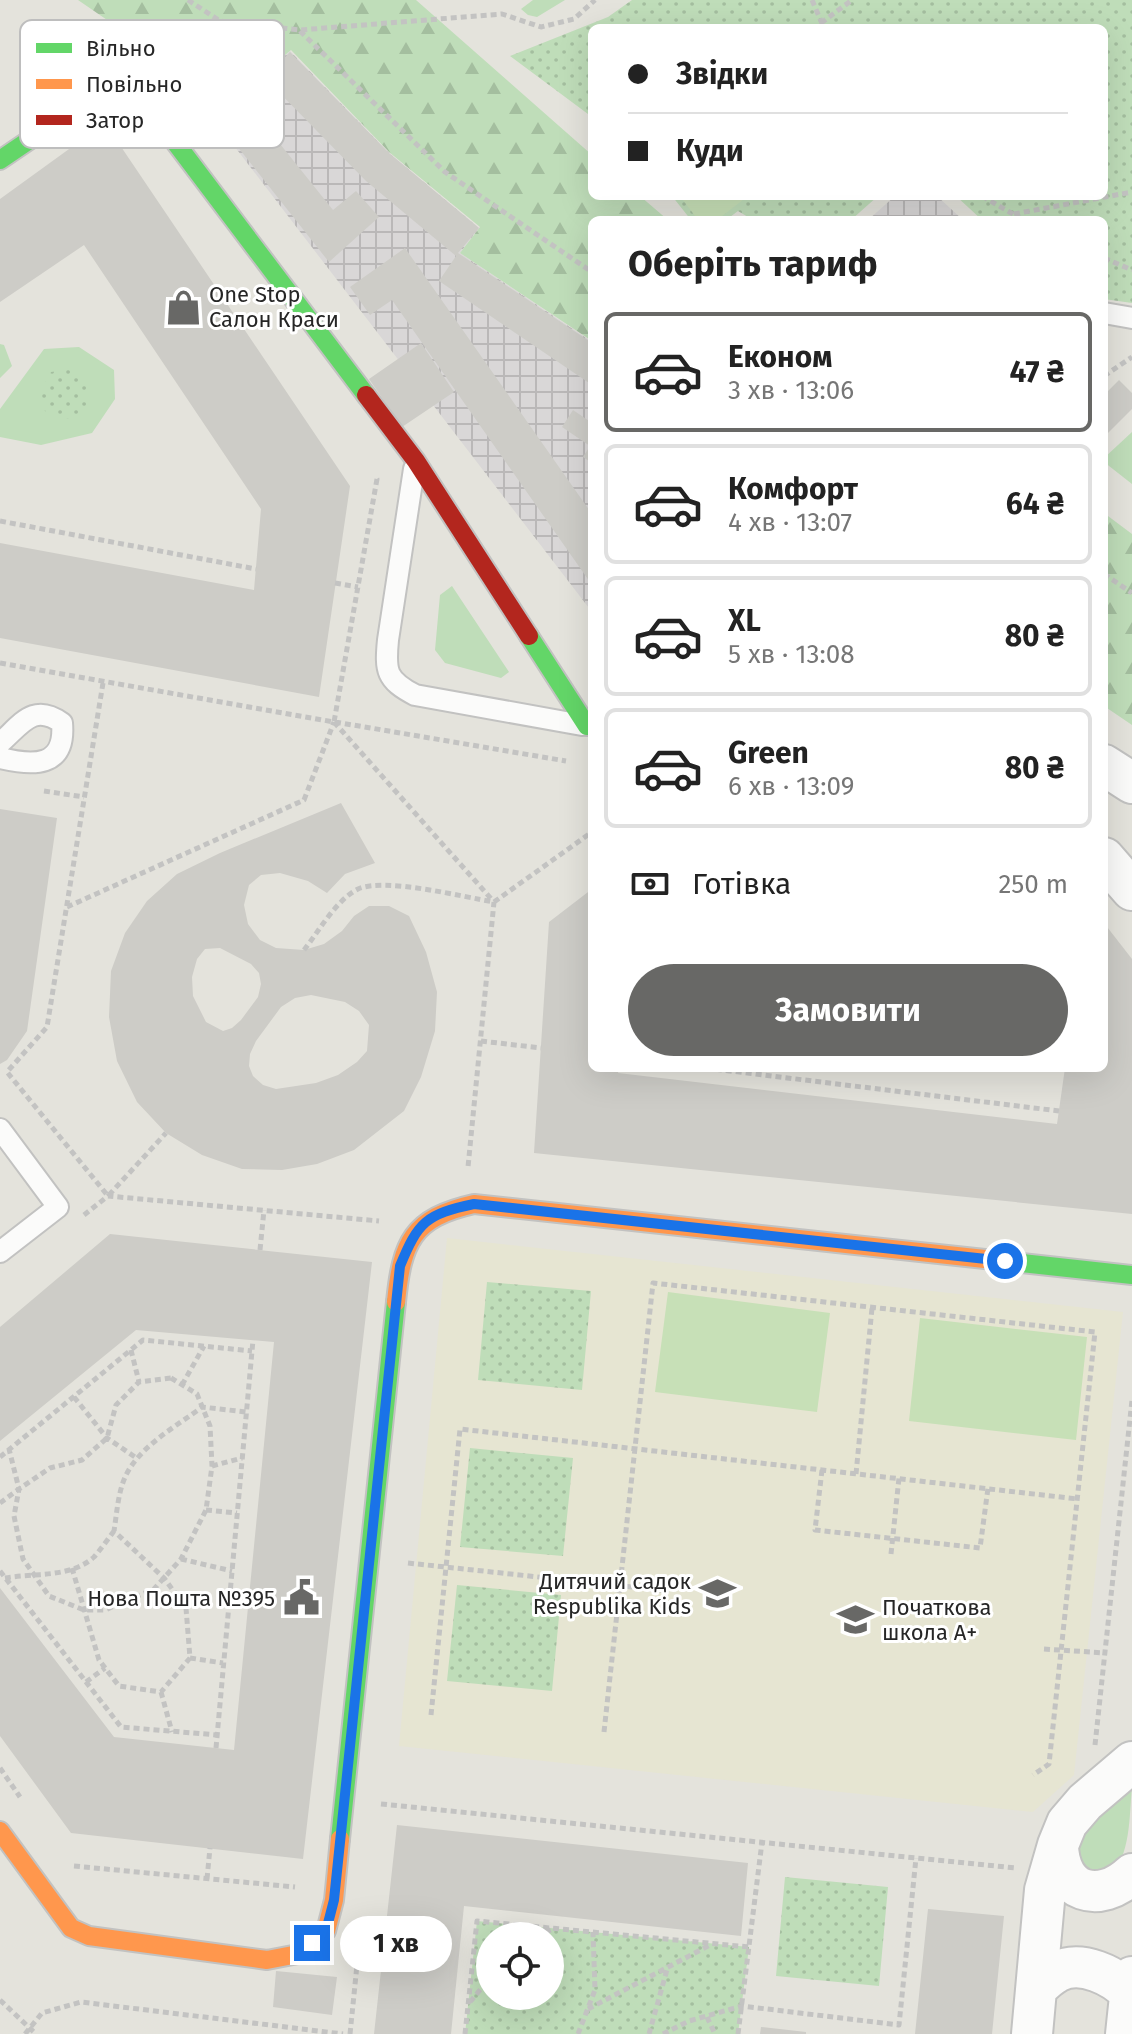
<!DOCTYPE html>
<html lang="uk">
<head>
<meta charset="utf-8">
<style>
  body { margin:0; font-family:"Fira Sans",sans-serif; background:#f6f6f6; color:#222; height:100vh; display:flex; flex-direction:column; font-size:30px; white-space:nowrap }
  * { box-sizing:border-box; margin:0 }
  p { font-size:26px; color:#767676 }
  .icon { flex:none; width:44px; height:44px; fill:none; stroke:currentColor; stroke-width:2; stroke-linecap:round; stroke-linejoin:round }
  .map { position:relative; flex:1; overflow:hidden }
  .sheet { position:absolute; left:588px; top:216px; width:520px; height:856px; display:flex; flex-direction:column; background:#fff; border-radius:12px; box-shadow:0 8px 32px #0002 }
  .sheet>* { flex:none }
  .guide { position:absolute; left:588px; top:24px; width:520px; height:176px; border-radius:12px; box-shadow:0 8px 32px #0002; display:grid; align-content:center; height:176px; padding:0 40px; background:#fff }
  .tools { position:absolute; left:476px; top:1922px; display:grid; gap:16px }
  .tools a { display:grid; place-items:center; width:88px; height:88px; border-radius:50%; background:#fff; box-shadow:0 8px 32px #0002; font-size:40px }
  .end { position:absolute; width:36px; height:36px; margin:-18px; border:10px solid #1a73e8; background:#fff; box-shadow:0 0 0 4px #fff }
  .from { border-radius:50% }
  .bubble { position:absolute; height:56px; border-radius:28px; background:#fff; box-shadow:0 8px 32px #0002; font-size:26px; font-weight:700; line-height:56px; text-align:center }
  .guide b { display:flex; align-items:center; gap:28px; height:76px; font-size:30px }
  .guide b+b { border-top:2px solid #e0e0e0 }
  .guide i { width:20px; height:20px; background:#222 }
  ul { padding:0; list-style:none }
  li { display:flex; align-items:center; gap:24px; height:120px; margin:0 16px 12px; padding:0 24px; border:4px solid #e0e0e0; border-radius:12px }
  li div { flex:1 }
  li b { display:block; font-size:30px }
  li em { font-style:normal; font-weight:700 }
  li.on { border-color:#686866 }
  li>.icon { width:72px; height:72px; stroke-width:1.5 }
  h2 { padding:0 40px; font-size:36px; line-height:96px }
  .pay { display:flex; align-items:center; gap:20px; height:88px; padding:0 40px; font-size:30px }
  .pay p { margin-inline-start:auto }
  .button { display:flex; gap:16px; margin-top:auto; padding:16px 40px }
  .button a { flex:1; height:92px; border-radius:48px; background:#686866; color:#fff; font-size:32px; font-weight:700; line-height:92px; text-align:center }
  .map>svg:first-child { display:block }
  .industrial { fill:url(#industrial-grid) }
  .education { fill:#e6e5d2 }
  .grass { fill:#bfddb9 }
  .forest { fill:url(#forest-firs) }
  .park { fill:url(#park-dots); fill-rule:evenodd }
  .pitch { fill:#c7e0b7 }
  .building { fill:#cdccc7; fill-rule:evenodd }
  .lines { fill:none; stroke-linecap:round; stroke-linejoin:round }
  .lane-casing { stroke:#c2c2c1; stroke-width:24 }
  .street-casing { stroke:#c2c2c1; stroke-width:44 }
  .fast-casing { stroke:#c2c2c1; stroke-width:22 }
  .slow-casing { stroke:#c2c2c1; stroke-width:22 }
  .jam-casing { stroke:#c2c2c1; stroke-width:22 }
  .path { stroke:#c3c3c2; stroke-width:5; stroke-dasharray:6 4; stroke-linecap:butt }
  .lane { stroke:#fbfbfa; stroke-width:20 }
  .street { stroke:#fbfbfa; stroke-width:40 }
  .fast { stroke:#63d668; stroke-width:18 }
  .slow { stroke:#ff974d; stroke-width:18 }
  .jam { stroke:#b3261e; stroke-width:18 }
  .route { stroke:#1a73e8; stroke-width:10 }
  .labels { text-anchor:middle; dominant-baseline:central; stroke-width:6; stroke-linejoin:round; paint-order:stroke }
  .poi-label { font-size:22px; fill:#262626; stroke:#fff; text-anchor:start }
  .key { fill:#fff; stroke:#bebebe; stroke-width:2 }
  .key-label { font-size:22px; fill:#262626 }
</style>
</head>
<body>
<div class="map">
<svg width="1132" height="2034" viewBox="0 0 1132 2034">
  <defs>
    <pattern id="industrial-grid" width="8" height="8" patternUnits="userSpaceOnUse" patternTransform="scale(2)"><rect width="8" height="8" fill="#d9d7d7"/><path d="M0 4h8M4 0v8" fill="none" stroke="#bab8b8"/></pattern>
    <pattern id="forest-firs" width="22" height="20" patternUnits="userSpaceOnUse" patternTransform="scale(2)"><rect width="22" height="20" fill="#bfddb9"/><path d="M5 1l3.5 6h-7zM16 11l3.5 6h-7z" fill="#a4be9f"/></pattern>
    <pattern id="park-dots" width="8" height="8" patternUnits="userSpaceOnUse" patternTransform="scale(2)"><rect width="8" height="8" fill="#bfddb9"/><path d="M2 2h.1M6 6h.1" fill="none" stroke="#a4be9f" stroke-width="1.8" stroke-linecap="round"/></pattern>
  </defs>
  <rect width="100%" height="100%" fill="#e4e3dc"/>
  <path class="industrial" d="M290,51L389,153L479,228L460,253L592,342V612L215,121Z
    M895,196H937L963,220H868Z"/>
  <path class="education" d="M447,1238L1123,1312L1074,1775L1033,1812L399,1746Z"/>
  <path class="grass" d="M533,0H565L537,17L528,15L521,9Z
    M0,344L4,345L12,366L0,378Z
    M79,347L114,370L115,399L92,433L41,445L0,437V409L44,349Z
    M1132,432V484L1104,462V458Z
    M452,586L509,672L501,678L445,663L435,650L440,595Z
    M1132,1787C1129,1818 1131,1855 1109,1878L1074,1864L1079,1825Z"/>
  <path class="forest" d="M78,0H416L592,155V196H640L668,220H592V341L460,253L480,227L389,152L291,50L228,103Z
    M1104,513L1132,534V725L1104,706Z"/>
  <path class="park" d="M632,0H1132V303L1104,299V220H982L956,196H1104V28H592V117L510,56L608,17Z
    M672,196H878L851,220H753L738,211L726,220H691Z
    M73,369L87,382L90,405L82,416L63,419L45,411C38,396 43,385 51,372Z
    M487,1282L591,1291L582,1390L478,1380Z
    M470,1448L573,1458L563,1556L460,1547Z
    M457,1585L561,1595L552,1691L447,1681Z
    M785,1877L888,1887L879,1986L776,1976Z
    M477,1921L749,1947L738,2034H465ZM490,1936H550V1996H490Z"/>
  <path class="pitch" d="M680,196H748L717,220H698Z
    M668,1292L830,1313L817,1412L655,1392Z
    M920,1318L1087,1337L1076,1440L909,1421Z"/>
  <path class="building" d="M290,52L389,153L479,228L458,253L592,343V385L439,281L456,256L366,181L265,78Z
    M244,99L333,210L356,191L379,217L329,262L217,121Z
    M105,123L350,486L319,697L0,638V543L254,590L261,509L84,245L0,302V199Z
    M405,248L592,514V585L392,300L370,315L350,287Z
    M421,343L454,392L402,427L369,379Z
    M1119,380L1132,393V409L1104,437V395Z
    M573,410L592,423V463L583,457L590,446L562,427Z
    M341,803L375,863L345,874L327,893L308,881L280,873L261,875L249,885L244,905L248,924L260,940L276,948L304,950L324,944L342,931L354,916L369,906H389L409,916L426,952L437,992L435,1031L421,1077L404,1111L354,1150L317,1164L282,1170L242,1169L202,1155L166,1133L137,1102L117,1061L109,1017L111,971L125,933L147,901L177,874L220,853ZM220,948L251,964L259,973L261,984L258,997L241,1020L232,1028L223,1031L206,1022L193,996L192,977L197,959L205,949ZM311,995L345,1002L359,1011L369,1025L367,1051L357,1062L338,1075L316,1083L276,1089L263,1085L253,1076L249,1066L250,1054L256,1041L281,1007L295,998Z
    M0,809L57,818L27,1031L7,1060L0,1064Z
    M592,889V1068H619L618,1073L1057,1124L1065,1068H1104V923L1132,959V1214L534,1153L549,922Z
    M110,1234L372,1262L303,1859L71,1833L0,1736V1588L114,1737L234,1750L274,1342L136,1330L0,1441V1327Z
    M397,1825L748,1863L741,1936L464,1906L451,2034H374Z
    M928,1909L1004,1916L992,2034H915Z
    M276,1971L337,1977L332,2015L273,2007Z
    M761,2027L806,2032V2034H760Z"/>
  <g class="lines">
    <defs>
      <path id="lane" d="M1104,313L1132,318
        M414,469L388,640C385,671 386,680 415,695L582,725
        M0,743C21,725 33,702 62,723C66,768 33,766 0,758
        M0,1129L58,1207L0,1252"/>
      <path id="street" d="M1104,765L1132,783
        M1104,858L1132,890
        M1058,1845C1059,1893 1099,1905 1132,1874
        M1037,1988C1043,1982 1049,1976 1057,1972C1081,1959 1115,1976 1131,1994
        M1032,2034L1045,1890L1058,1845L1067,1823L1085,1802L1132,1762
        M1126,2034L1132,1977"/>
      <path id="fast" d="M0,160L103,90L115,84H128L138,93L366,395
        M529,636L587,726H592
        M994,1260L1132,1275
        M340,1839L396,1302"/>
      <path id="slow" d="M396,1302C402,1242 412,1218 474,1204L994,1260
        M0,1831L71,1928L89,1936L267,1960L298,1954L326,1931L334,1900L340,1839"/>
      <path id="jam" d="M366,395L416,461L529,636"/>
    </defs>
    <use href="#lane" class="lane-casing"/>
    <use href="#street" class="street-casing"/>
    <use href="#fast" class="fast-casing"/>
    <use href="#slow" class="slow-casing"/>
    <use href="#jam" class="jam-casing"/>
    <path class="path" d="M188,0L220,21L300,30L502,14L541,27L574,19L595,0
      M812,0L824,28
      M821,23L852,0
      M300,31L445,172L592,272
      M169,74L220,21
      M982,196L1023,220
      M1014,214L1132,192
      M1104,258L1132,270
      M1104,376L1132,357
      M0,521L256,569
      M1104,574L1132,593
      M335,583L358,587
      M0,663L334,722L377,479L375,476
      M103,683L47,1027L7,1072L108,1196L166,1133
      M334,722L494,902L468,1167
      M335,722L566,761
      M44,791L84,797
      M67,907L304,800L334,722
      M304,950C319,931 336,900 358,889C385,877 463,897 494,902L592,832
      M481,1041L541,1048
      M706,1068L1059,1111
      M84,1215L108,1196L379,1221
      M260,1250L264,1210
      M131,1350L139,1382
      M171,1378L197,1394L210,1426L212,1466L206,1510L181,1559L154,1589L105,1610H84L49,1596L23,1559L14,1516L19,1489L50,1468L82,1460L107,1438L116,1405L139,1382Z
      M182,1385L204,1346
      M74,1397L107,1438L138,1459
      M0,1457L143,1340L252,1351
      M212,1466L242,1458
      M822,1470L815,1530L980,1548L988,1488
      M856,1474L872,1308
      M0,1503L19,1489L9,1449
      M206,1510L237,1513
      M891,1554L899,1478
      M181,1559L232,1571
      M408,1563L669,1591
      M72,1568L99,1660L119,1686L161,1692L190,1658L186,1608L164,1578L114,1531C117,1512 118,1492 126,1475C141,1445 177,1426 202,1407L246,1412
      M0,1571L121,1727L217,1735
      M5,1578C34,1573 71,1578 94,1557C101,1549 108,1539 114,1531
      M1044,1649L1105,1653
      M190,1658L223,1663
      M86,1682L105,1668
      M161,1692L172,1732
      M431,1715L460,1429L1078,1499
      M604,1732L653,1283L1095,1332L1049,1764L1033,1775
      M1095,1745L1132,1400
      M216,1748L253,1340
      M0,1768L20,1797
      M381,1804L1016,1868
      M74,1866L295,1887
      M207,1879L210,1848
      M536,1936L553,1929
      M0,2000L36,2034
      M470,2002L490,1978
      M588,2009L712,1944
      M707,2017L715,2034
      M25,2034L42,2013L81,2002L343,2034
      M350,2034L358,1955
      M465,2034L477,1921L749,1947
      M578,2034L595,1990L593,1932
      M649,2034L668,1966
      M663,2034L689,2021L742,2006L899,2025L916,1858
      M738,2034L762,1842"/>
    <use href="#lane" class="lane"/>
    <use href="#street" class="street"/>
    <use href="#fast" class="fast"/>
    <use href="#slow" class="slow"/>
    <use href="#jam" class="jam"/>
  </g>
  <g class="lines">
    <path class="route" d="M312,1943L326,1931L334,1900L400,1266C418,1222 426,1214 474,1204L1005,1261"/>
  </g>
  <defs>
    <symbol id="shop-bare" viewBox="-9 -9 18 18"><path d="M-5-2.5h2.3a2.7 3.5 0 0 1 5.4 0H5L5.5 6h-11ZM-1.5-2.5h3a1.5 2.3 0 0 0-3 0Z" fill="#686866" stroke="#fff" stroke-width="2.5" paint-order="stroke"/></symbol>
    <symbol id="school-bare" viewBox="-9 -9 18 18"><path d="M0-5L7-2L0 1L-7-2ZM-4 1L0 2.5L4 1V4Q0 6-4 4Z" fill="#686866" stroke="#fff" stroke-width="2.5" paint-order="stroke"/></symbol>
    <symbol id="civic-bare" viewBox="-9 -9 18 18"><path d="M-.6-6.5H3V-4.5H.6V-3L4-1V1h2V6H-6V1h2V-1L-.6-3ZM-1.2 2.5V6h2.4V2.5Z" fill="#686866" stroke="#fff" stroke-width="2.5" paint-order="stroke"/></symbol>
  </defs>
  <g fill-rule="evenodd">
    <use href="#shop-bare" x="158" y="282" width="51" height="51"/>
    <use href="#school-bare" x="692" y="1568" width="51" height="51"/>
    <use href="#civic-bare" x="276" y="1572" width="51" height="51"/>
    <use href="#school-bare" x="830" y="1594" width="51" height="51"/>
  </g>
  <g class="labels">
    <g class="poi-label">
      <text x="209" y="294">One Stop<tspan x="209" dy="25">Салон Краси</tspan></text>
      <text x="691" y="1581" text-anchor="end">Дитячий садок<tspan x="691" dy="25">Respublika Kids</tspan></text>
      <text x="275" y="1598" text-anchor="end">Нова Пошта №395</text>
      <text x="882" y="1607">Початкова<tspan x="882" dy="25">школа А+</tspan></text>
    </g>
  </g>
  <rect x="20" y="20" width="264" height="128" rx="12" class="key"/>
  <rect x="36" y="43" width="36" height="10" fill="#63d668"/>
  <rect x="36" y="79" width="36" height="10" fill="#ff974d"/>
  <rect x="36" y="115" width="36" height="10" fill="#b3261e"/>
  <g class="key-label">
    <text x="86" y="56">Вільно</text>
    <text x="86" y="92">Повільно</text>
    <text x="86" y="128">Затор</text>
  </g>
</svg>
<div class="tools">
<a><svg class="icon" aria-label="locate" viewBox="0 0 24 24"><circle cx="12" cy="12" r="6"/><path d="M12 2v4M12 18v4M2 12h4M18 12h4"/></svg></a>
</div>
<i class="end from" style="left:1005px;top:1261px"></i>
<i class="end" style="left:312px;top:1943px"></i>
<div class="bubble" style="left:340px;top:1916px;width:112px">1 хв</div>
<div class="guide">
<b><i class="from"></i>Звідки</b>
<b><i></i>Куди</b>
</div>
<section class="sheet">
<h2>Оберіть тариф</h2>
<ul>
<li class="on"><svg class="icon" aria-label="car" viewBox="0 0 24 24"><path d="M5 17H2v-5l4-1 3-4h7l3 4 3 1v5h-3M9 17h6M6 11h13"/><circle cx="7" cy="17" r="2"/><circle cx="17" cy="17" r="2"/></svg><div><b>Економ</b><p>3 хв · 13:06</p></div><em>47 ₴</em></li>
<li><svg class="icon" aria-label="car" viewBox="0 0 24 24"><path d="M5 17H2v-5l4-1 3-4h7l3 4 3 1v5h-3M9 17h6M6 11h13"/><circle cx="7" cy="17" r="2"/><circle cx="17" cy="17" r="2"/></svg><div><b>Комфорт</b><p>4 хв · 13:07</p></div><em>64 ₴</em></li>
<li><svg class="icon" aria-label="car" viewBox="0 0 24 24"><path d="M5 17H2v-5l4-1 3-4h7l3 4 3 1v5h-3M9 17h6M6 11h13"/><circle cx="7" cy="17" r="2"/><circle cx="17" cy="17" r="2"/></svg><div><b>XL</b><p>5 хв · 13:08</p></div><em>80 ₴</em></li>
<li><svg class="icon" aria-label="car" viewBox="0 0 24 24"><path d="M5 17H2v-5l4-1 3-4h7l3 4 3 1v5h-3M9 17h6M6 11h13"/><circle cx="7" cy="17" r="2"/><circle cx="17" cy="17" r="2"/></svg><div><b>Green</b><p>6 хв · 13:09</p></div><em>80 ₴</em></li>
</ul>
<div class="pay"><svg class="icon" aria-label="cash" viewBox="0 0 24 24"><path d="M3 7h18v10H3z"/><circle cx="12" cy="12" r="2"/></svg>Готівка<p>250 m</p></div>
<div class="button"><a>Замовити</a></div>
</section>
</div>
</body>
</html>
